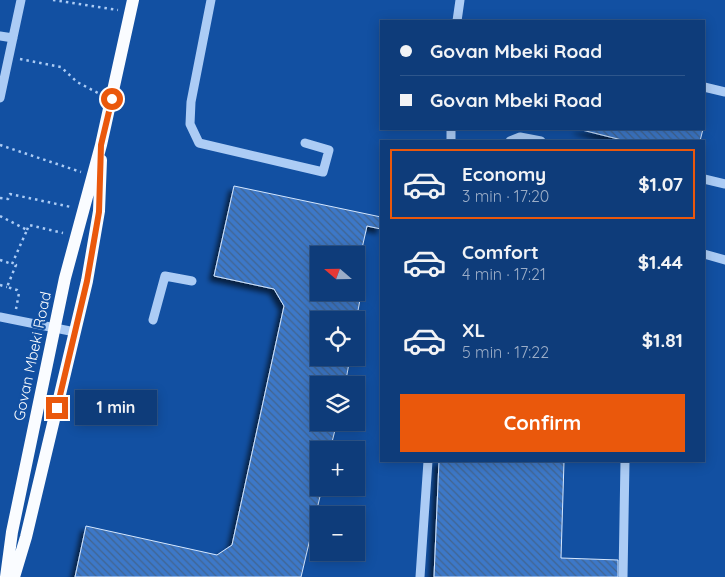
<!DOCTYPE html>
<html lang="en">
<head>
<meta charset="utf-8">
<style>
  body { margin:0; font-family:Quicksand,sans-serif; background:#1c4781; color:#f1f3f6; height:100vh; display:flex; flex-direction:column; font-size:19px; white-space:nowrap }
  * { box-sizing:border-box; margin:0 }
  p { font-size:16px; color:#9badc7 }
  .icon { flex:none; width:28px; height:28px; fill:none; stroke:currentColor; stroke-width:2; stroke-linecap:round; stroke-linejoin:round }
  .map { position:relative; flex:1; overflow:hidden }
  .sheet { position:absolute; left:380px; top:140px; width:325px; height:322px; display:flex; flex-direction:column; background:#0e3c7a; border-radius:0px; box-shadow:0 2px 12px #0003,0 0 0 1px #2e568b }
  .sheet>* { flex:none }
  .guide { position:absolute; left:380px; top:20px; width:325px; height:110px; border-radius:0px; box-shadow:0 2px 12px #0003,0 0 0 1px #2e568b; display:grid; align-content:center; height:110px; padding:0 20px; background:#0e3c7a }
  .needle { width:32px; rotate:290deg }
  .tools { position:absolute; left:310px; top:246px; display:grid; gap:10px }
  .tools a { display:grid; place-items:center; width:55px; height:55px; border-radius:0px; background:#0e3c7a; box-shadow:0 2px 12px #0003,0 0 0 1px #2e568b; font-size:25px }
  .end { position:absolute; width:22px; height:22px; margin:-11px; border:6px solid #ea580c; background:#fff; box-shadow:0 0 0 2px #fff }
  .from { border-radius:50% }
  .bubble { position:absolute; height:35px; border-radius:0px; background:#0e3c7a; box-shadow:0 2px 12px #0003,0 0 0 1px #2e568b; font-size:16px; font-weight:700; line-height:35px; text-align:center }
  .guide b { display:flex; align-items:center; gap:18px; height:48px; font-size:19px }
  .guide b+b { border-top:1px solid #2e568b }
  .guide i { width:12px; height:12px; background:#f1f3f6 }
  ul { padding:9px 0 0; list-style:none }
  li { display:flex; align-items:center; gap:15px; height:70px; margin:0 10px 8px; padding:0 10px; border:2px solid transparent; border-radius:0px }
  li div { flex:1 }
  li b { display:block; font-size:19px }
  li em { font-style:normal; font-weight:700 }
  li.active { border-color:#ea580c }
  li>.icon { width:45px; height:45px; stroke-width:1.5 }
  .action { display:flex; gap:10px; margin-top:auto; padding:10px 20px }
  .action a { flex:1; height:58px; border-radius:0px; background:#ea580c; color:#fff; font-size:20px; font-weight:700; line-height:58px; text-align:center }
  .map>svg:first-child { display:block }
  .building { fill:url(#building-back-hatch); stroke:#d5e7fe; filter:url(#shadow) }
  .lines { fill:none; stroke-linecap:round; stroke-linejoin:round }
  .path { stroke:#acccf5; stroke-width:2.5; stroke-dasharray:2.5 4; stroke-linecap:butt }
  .minor { stroke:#acccf5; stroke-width:9 }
  .major { stroke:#fafcff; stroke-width:12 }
  .route { stroke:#ea580c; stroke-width:6 }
  .labels { text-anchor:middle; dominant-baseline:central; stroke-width:4.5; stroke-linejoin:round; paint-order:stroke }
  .street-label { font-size:15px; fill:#fff; stroke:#1250a2 }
</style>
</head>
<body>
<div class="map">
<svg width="725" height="577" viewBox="0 0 725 577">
  <defs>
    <pattern id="building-back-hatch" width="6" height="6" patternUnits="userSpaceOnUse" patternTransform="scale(1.25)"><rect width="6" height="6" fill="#3c78c8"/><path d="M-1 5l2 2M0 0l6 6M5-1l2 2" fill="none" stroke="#436490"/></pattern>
    <filter id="shadow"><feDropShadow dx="-4.5" dy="4.5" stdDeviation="2.5" flood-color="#0009"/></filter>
  </defs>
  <rect width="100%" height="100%" fill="#1250a2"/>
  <path class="building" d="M578,129H703L700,141H626Z
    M234,186L381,217V229L367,226L356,275V255H319V292H356V283L363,284L356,321L319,320V358H350L345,385H319V422H337L330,450H319V488H322L301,577H75L86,526L217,555L232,545L284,306L274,289L214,276Z
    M439,461H564L561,558L618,560V577H434Z"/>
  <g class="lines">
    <path class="path" d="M53,0L118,10
      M20,59L61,67L77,82L100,94
      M0,145L81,172
      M0,198L8,199L10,194L71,207
      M0,216L27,230L12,264L16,265L7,287L17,290L19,293L16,309
      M27,230L29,225L63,233
      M0,260L12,264
      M0,285L7,287"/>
    <path class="minor" d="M211,0L191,102L190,124L199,143L323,172L329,150L305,143
      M457,21L460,0
      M0,36L13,38
      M704,87L725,92
      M0,98L21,0
      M451,129V141
      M510,141L520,137L541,141
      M704,179L725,184
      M704,254L725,260
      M0,317L75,332
      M153,320L165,276L192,281
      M420,577L428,461
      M623,577L625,461"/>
    <path class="major" d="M6,577L12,532L65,278L101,145L133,0
      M14,577L26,537L87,281L99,211L101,160"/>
  </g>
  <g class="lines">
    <path class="route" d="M57,408L87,281L99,212L101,145L112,99"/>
  </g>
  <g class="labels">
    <g class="street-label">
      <text transform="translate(32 356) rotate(-78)">Govan Mbeki Road</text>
    </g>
  </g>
</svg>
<div class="tools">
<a><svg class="needle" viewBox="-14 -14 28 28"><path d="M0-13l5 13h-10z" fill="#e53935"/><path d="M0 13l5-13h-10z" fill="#9badc7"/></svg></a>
<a><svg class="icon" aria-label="locate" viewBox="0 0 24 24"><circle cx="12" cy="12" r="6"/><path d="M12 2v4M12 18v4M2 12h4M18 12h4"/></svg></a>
<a><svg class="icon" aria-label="layers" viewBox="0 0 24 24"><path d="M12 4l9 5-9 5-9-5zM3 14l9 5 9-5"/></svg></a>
<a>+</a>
<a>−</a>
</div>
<i class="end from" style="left:112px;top:99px"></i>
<i class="end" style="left:57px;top:408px"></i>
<div class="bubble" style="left:75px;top:390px;width:82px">1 min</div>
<div class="guide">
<b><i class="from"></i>Govan Mbeki Road</b>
<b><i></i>Govan Mbeki Road</b>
</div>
<section class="sheet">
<ul>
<li class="active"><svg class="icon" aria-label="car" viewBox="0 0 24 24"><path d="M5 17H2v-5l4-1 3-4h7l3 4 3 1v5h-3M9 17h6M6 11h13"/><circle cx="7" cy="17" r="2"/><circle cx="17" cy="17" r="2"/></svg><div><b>Economy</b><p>3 min · 17:20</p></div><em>$1.07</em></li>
<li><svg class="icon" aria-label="car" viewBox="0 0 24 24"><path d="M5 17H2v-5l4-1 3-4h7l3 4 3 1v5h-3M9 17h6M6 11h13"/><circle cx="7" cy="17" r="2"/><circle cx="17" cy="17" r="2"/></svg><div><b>Comfort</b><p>4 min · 17:21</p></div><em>$1.44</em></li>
<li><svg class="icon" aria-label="car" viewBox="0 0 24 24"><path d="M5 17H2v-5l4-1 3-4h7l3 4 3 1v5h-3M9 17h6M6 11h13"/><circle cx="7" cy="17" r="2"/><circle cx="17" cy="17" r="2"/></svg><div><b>XL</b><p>5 min · 17:22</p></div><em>$1.81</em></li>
</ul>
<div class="action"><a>Confirm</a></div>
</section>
</div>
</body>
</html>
